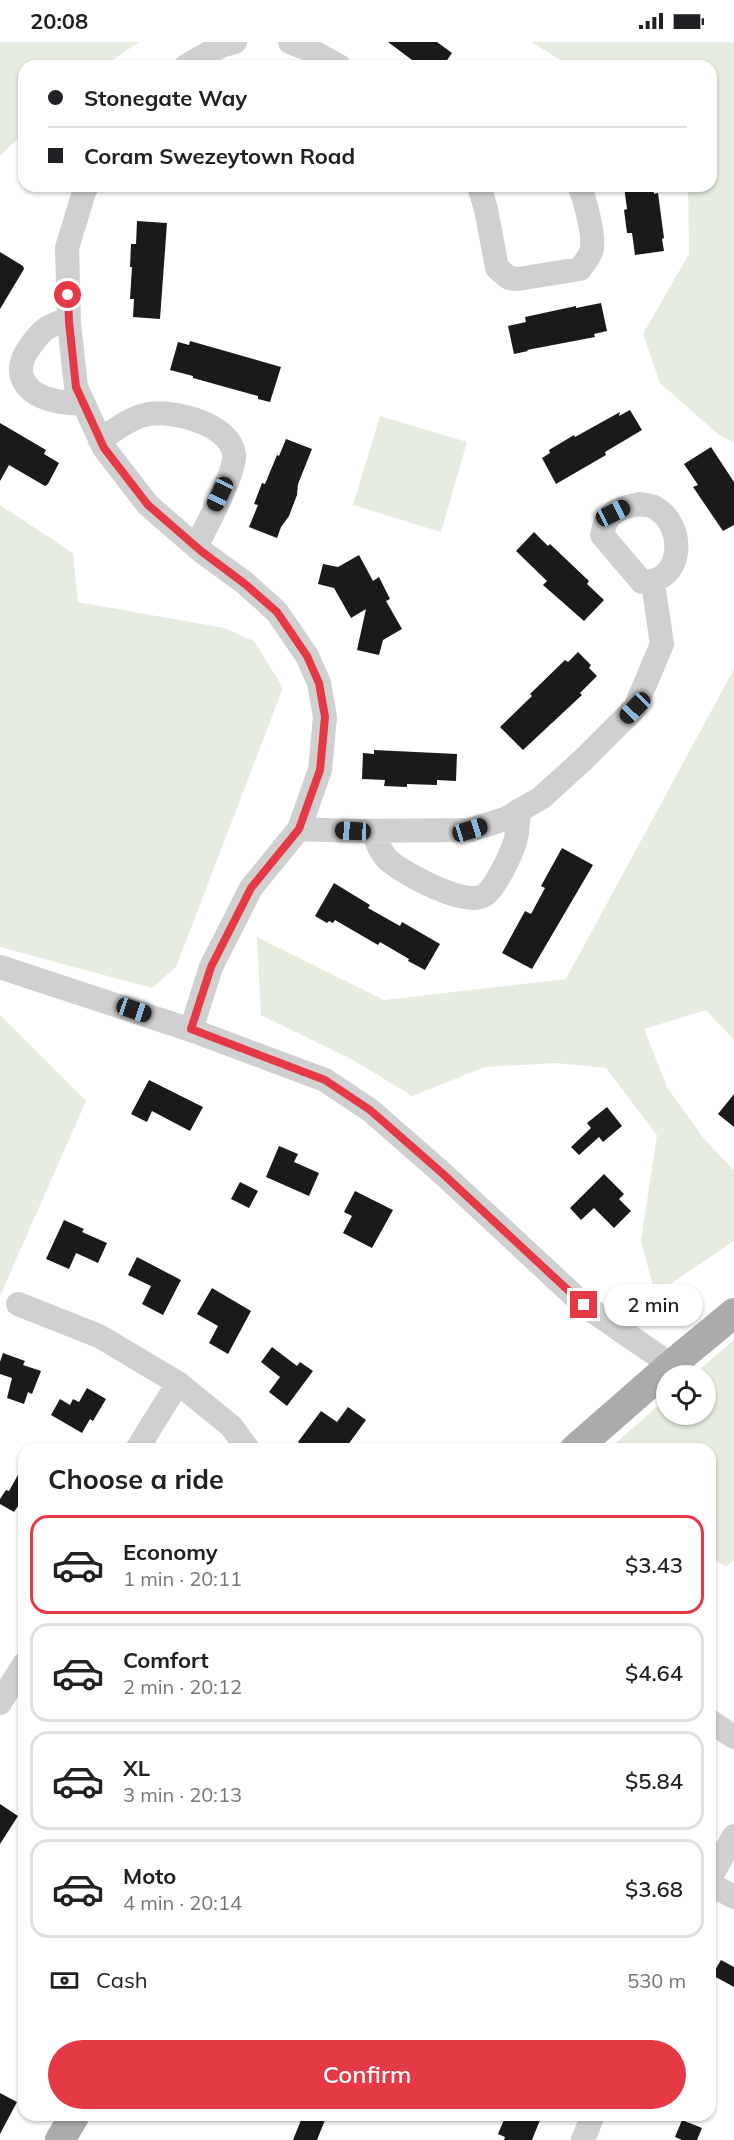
<!DOCTYPE html>
<html lang="en">
<head>
<meta charset="utf-8">
<style>
  body { margin:0; font-family:Mulish,sans-serif; background:#f2f2f2; color:#202124; height:100vh; display:flex; flex-direction:column; font-size:22px; white-space:nowrap }
  * { box-sizing:border-box; margin:0 }
  p { font-size:20px; color:#757577 }
  .icon { flex:none; width:33px; height:33px; fill:none; stroke:currentColor; stroke-width:2; stroke-linecap:round; stroke-linejoin:round }
  .map { position:relative; flex:1; overflow:hidden }
  .panel { position:absolute; left:18px; top:1401px; width:698px; height:678px; display:flex; flex-direction:column; background:#fff; border-radius:18px; box-shadow:0 2px 4px #0004 }
  .panel>* { flex:none }
  .banner { position:absolute; left:18px; top:18px; width:699px; height:132px; border-radius:18px; box-shadow:0 2px 4px #0004; display:grid; align-content:center; height:132px; padding:0 30px; background:#fff }
  .tools { position:absolute; left:656px; top:1323px; display:grid; gap:12px }
  .tools a { display:grid; place-items:center; width:60px; height:60px; border-radius:50%; background:#fff; box-shadow:0 2px 4px #0004; font-size:30px }
  .end { position:absolute; width:27px; height:27px; margin:-14px; border:8px solid #e63946; background:#fff; box-shadow:0 0 0 3px #fff }
  .from { border-radius:50% }
  .bubble { position:absolute; height:42px; border-radius:21px; background:#fff; box-shadow:0 2px 4px #0004; font-size:20px; font-weight:600; line-height:42px; text-align:center }
  .car { position:absolute; width:18px; height:36px; margin:-18px -9px; border-radius:8px; box-shadow:0 0 4px 2px #0007; background:linear-gradient(#222 24%,#8ab4d8 0 40%,#222 0 76%,#8ab4d8 0 86%,#222 0) }
  .banner b { display:flex; align-items:center; gap:21px; height:57px; font-size:22px }
  .banner b+b { border-top:2px solid #e0e0e0 }
  .banner i { width:15px; height:15px; background:#202124 }
  ul { padding:0; list-style:none }
  li { display:flex; align-items:center; gap:18px; height:99px; margin:0 12px 9px; padding:0 18px; border:3px solid #e0e0e0; border-radius:18px }
  li div { flex:1 }
  li b { display:block; font-size:22px }
  li em { font-style:normal; font-weight:600 }
  li.current { border-color:#e63946 }
  li>.icon { width:54px; height:54px; stroke-width:1.5 }
  h2 { padding:0 30px; font-size:27px; line-height:72px }
  .pay { display:flex; align-items:center; gap:15px; height:66px; padding:0 30px; font-size:22px }
  .pay p { margin-inline-start:auto }
  .cta { display:flex; gap:12px; margin-top:auto; padding:12px 30px }
  .cta a { flex:1; height:69px; border-radius:36px; background:#e63946; color:#fff; font-size:24px; font-weight:600; line-height:69px; text-align:center }
  .status { display:flex; justify-content:space-between; align-items:center; height:42px; padding:0 30px; background:#fff; direction:ltr }
  .status svg { height:16px; fill:currentColor }
  .map>svg:first-child { display:block }
  .green { fill:#e6ecdf }
  .building { fill:#1a1a1a }
  .lines { fill:none; stroke-linecap:round; stroke-linejoin:round }
  .minor { stroke:#d0d0d0; stroke-width:24 }
  .major { stroke:#ababab; stroke-width:30 }
  .route { stroke:#e63946; stroke-width:8 }
</style>
</head>
<body>
<div class="status"><b>20:08</b><svg viewBox="0 0 49 12"><path d="M0 12V9h3v3zM5 12V6h3v6zM10 12V3h3v9zM15 12V0h3v12zM26 1h20v11H26zM47 4h2v5h-2z"/></svg></div>
<div class="map">
<svg width="734" height="2098" viewBox="0 0 734 2098">
  <rect width="100%" height="100%" fill="#fff"/>
  <path class="green" d="M0,0H139L104,24H24V91L0,114Z
    M531,0H734V401L718,392L660,341L643,292L689,212L688,144H711V24H570Z
    M380,374L467,400L441,490L353,463Z
    M0,463L73,511L78,560L224,586L254,599L283,646L176,925L152,946L0,905Z
    M734,627V998L706,968L644,987L667,1045L704,1097L734,1128V1199L655,1252L641,1199L657,1093L606,1026L556,1021L485,1025L412,1054L353,1018L261,973L257,895L384,958L566,937Z
    M0,973L86,1059L0,1254Z
    M734,1298V1518L726,1525L710,1515V1407H609L666,1357V1372H705V1334L693,1333Z"/>
  <path class="building" d="M388,0H437L452,11L443,24H420Z
    M624,144H653L654,152L658,151L664,196L662,197L664,209L635,213L632,191H627L624,168L627,167Z
    M137,179L167,181L160,277L133,275L134,257H130L132,225H130L131,202H136Z
    M0,210L23,224L24,227L0,267Z
    M601,261L607,289L594,292L595,295L527,308L528,309L514,312L508,284L526,280L525,275L576,264V266Z
    M190,299L281,325L270,360L258,357V354L193,336V334L170,328L178,300L189,303Z
    M630,368L642,388L605,410L606,413L556,442L542,416L550,411L549,408L574,393L575,395L620,370L619,374Z
    M0,381L46,408L44,412L59,421L48,442L45,444L9,423L0,439Z
    M286,397L312,407L298,442L297,453L289,474L281,485L277,496L249,485L258,463L254,462L262,441L265,442L277,413L279,414Z
    M711,405L734,440V483L723,489L693,445L698,443L684,422Z
    M534,490L548,504L550,502L589,539L587,542L604,558L584,579L543,543L547,539L516,509Z
    M359,513L373,539L379,535L390,557L386,559L402,587L383,598L379,613L357,608L366,567L351,576L334,546L318,542L323,522L338,525Z
    M578,610L591,623L589,626L597,634L580,651L582,653L523,708L500,685L532,654L530,652L565,618L568,620Z
    M374,708L457,712L456,739L437,738V743L407,742V745L384,744L385,738L362,737L363,711L374,712Z
    M562,806L593,823L532,927L502,911L525,869L531,872L545,846L541,844Z
    M334,841L370,863L368,866L400,884L402,880L440,902L425,928L408,919L409,917L380,900L378,903L335,878L333,881L329,879L327,881L315,874Z
    M149,1038L203,1065L190,1089L152,1069L147,1080L131,1072Z
    M734,1052V1085L718,1072Z
    M607,1065L622,1084L603,1100L599,1095L579,1113L571,1105L591,1086L587,1081Z
    M279,1104L298,1112L294,1120L319,1131L309,1154L266,1135Z
    M604,1132L624,1152L619,1157L631,1169L614,1186L594,1166L581,1178L570,1166Z
    M240,1140L258,1149L249,1166L231,1157Z
    M355,1149L393,1168L372,1206L343,1191L352,1174L344,1170Z
    M64,1178L84,1187L82,1190L107,1201L98,1221L76,1211L69,1227L46,1217Z
    M137,1215L181,1238L163,1273L142,1262L151,1244L128,1233Z
    M212,1246L251,1269L228,1312L209,1301L218,1284L197,1272Z
    M272,1305L297,1324L300,1320L313,1329L287,1364L269,1350L280,1335L261,1320Z
    M3,1311L25,1319L23,1323L41,1329L32,1352L28,1350L24,1362L7,1356L12,1336L0,1332V1320Z
    M87,1346L106,1357L93,1379L90,1377L82,1391L51,1373L60,1357L70,1363L73,1357L79,1360Z
    M348,1365L366,1378L345,1407H308L298,1400L321,1369L337,1380Z
    M24,1422V1455L14,1470L0,1462V1457L6,1448L9,1449Z
    M0,1762L18,1774L0,1802Z
    M721,1918L734,1925V1945L712,1933Z
    M0,2051L17,2060L0,2092Z
    M303,2073H327L317,2098H293Z
    M506,2073H542L532,2098H504L505,2095L498,2092Z
    M682,2078L702,2086L697,2098H682L675,2095Z"/>
  <g class="lines">
    <path class="minor" d="M290,0L310,8L339,24
      M186,24L221,4L235,0
      M87,144L84,150L67,206L69,281L76,345L104,406L148,463L201,509L245,541L277,570L307,614L319,641L325,675L320,728L299,787L251,846L211,925L191,988
      M479,144L486,167L497,226L509,236L518,237L580,227C584,221 591,214 592,206C594,192 585,157 579,144
      M69,277C47,284 42,287 29,306C10,333 27,353 56,359C65,361 75,361 84,362
      M100,398C115,388 131,375 149,372C174,368 230,382 234,412C236,431 205,486 196,505
      M640,462C644,463 650,463 654,465C687,483 684,541 642,540L602,493C606,470 618,466 640,462Z
      M299,787L353,789L470,788L505,777L541,756L584,717L635,666L662,602L653,541
      M373,789C377,800 379,808 387,817C402,831 469,868 486,852C496,844 511,813 515,800C518,791 518,779 519,768
      M0,925L191,988L325,1038L370,1068L442,1131L584,1263L671,1323
      M18,1262L99,1294L178,1341L231,1384L248,1407
      M137,1407L178,1341
      M0,1661L24,1622
      M710,1679L734,1695
      M710,1836L734,1794
      M710,1842L734,1855
      M583,2098L593,2073"/>
    <path class="major" d="M575,1407L671,1323L734,1271
      M60,2098L75,2073"/>
  </g>
  <g class="lines">
    <path class="route" d="M68,253L69,280L76,345L104,406L148,463L201,509L245,542L277,570L307,614L319,641L325,675L320,728L299,787L251,846L211,925L191,987L325,1038L370,1068L442,1131L584,1263"/>
  </g>
</svg>
<div class="tools">
<a><svg class="icon" aria-label="locate" viewBox="0 0 24 24"><circle cx="12" cy="12" r="6"/><path d="M12 2v4M12 18v4M2 12h4M18 12h4"/></svg></a>
</div>
<i class="end from" style="left:68px;top:253px"></i>
<i class="end" style="left:584px;top:1263px"></i>
<div class="bubble" style="left:604px;top:1242px;width:99px">2 min</div>
<i class="car" style="left:220px;top:452px;rotate:205deg"></i>
<i class="car" style="left:613px;top:471px;rotate:63deg"></i>
<i class="car" style="left:635px;top:666px;rotate:224deg"></i>
<i class="car" style="left:470px;top:788px;rotate:73deg"></i>
<i class="car" style="left:353px;top:789px;rotate:273deg"></i>
<i class="car" style="left:134px;top:968px;rotate:109deg"></i>
<div class="banner">
<b><i class="from"></i>Stonegate Way</b>
<b><i></i>Coram Swezeytown Road</b>
</div>
<section class="panel">
<h2>Choose a ride</h2>
<ul>
<li class="current"><svg class="icon" aria-label="car" viewBox="0 0 24 24"><path d="M5 17H2v-5l4-1 3-4h7l3 4 3 1v5h-3M9 17h6M6 11h13"/><circle cx="7" cy="17" r="2"/><circle cx="17" cy="17" r="2"/></svg><div><b>Economy</b><p>1 min · 20:11</p></div><em>$3.43</em></li>
<li><svg class="icon" aria-label="car" viewBox="0 0 24 24"><path d="M5 17H2v-5l4-1 3-4h7l3 4 3 1v5h-3M9 17h6M6 11h13"/><circle cx="7" cy="17" r="2"/><circle cx="17" cy="17" r="2"/></svg><div><b>Comfort</b><p>2 min · 20:12</p></div><em>$4.64</em></li>
<li><svg class="icon" aria-label="car" viewBox="0 0 24 24"><path d="M5 17H2v-5l4-1 3-4h7l3 4 3 1v5h-3M9 17h6M6 11h13"/><circle cx="7" cy="17" r="2"/><circle cx="17" cy="17" r="2"/></svg><div><b>XL</b><p>3 min · 20:13</p></div><em>$5.84</em></li>
<li><svg class="icon" aria-label="car" viewBox="0 0 24 24"><path d="M5 17H2v-5l4-1 3-4h7l3 4 3 1v5h-3M9 17h6M6 11h13"/><circle cx="7" cy="17" r="2"/><circle cx="17" cy="17" r="2"/></svg><div><b>Moto</b><p>4 min · 20:14</p></div><em>$3.68</em></li>
</ul>
<div class="pay"><svg class="icon" aria-label="cash" viewBox="0 0 24 24"><path d="M3 7h18v10H3z"/><circle cx="12" cy="12" r="2"/></svg>Cash<p>530 m</p></div>
<div class="cta"><a>Confirm</a></div>
</section>
</div>
</body>
</html>
